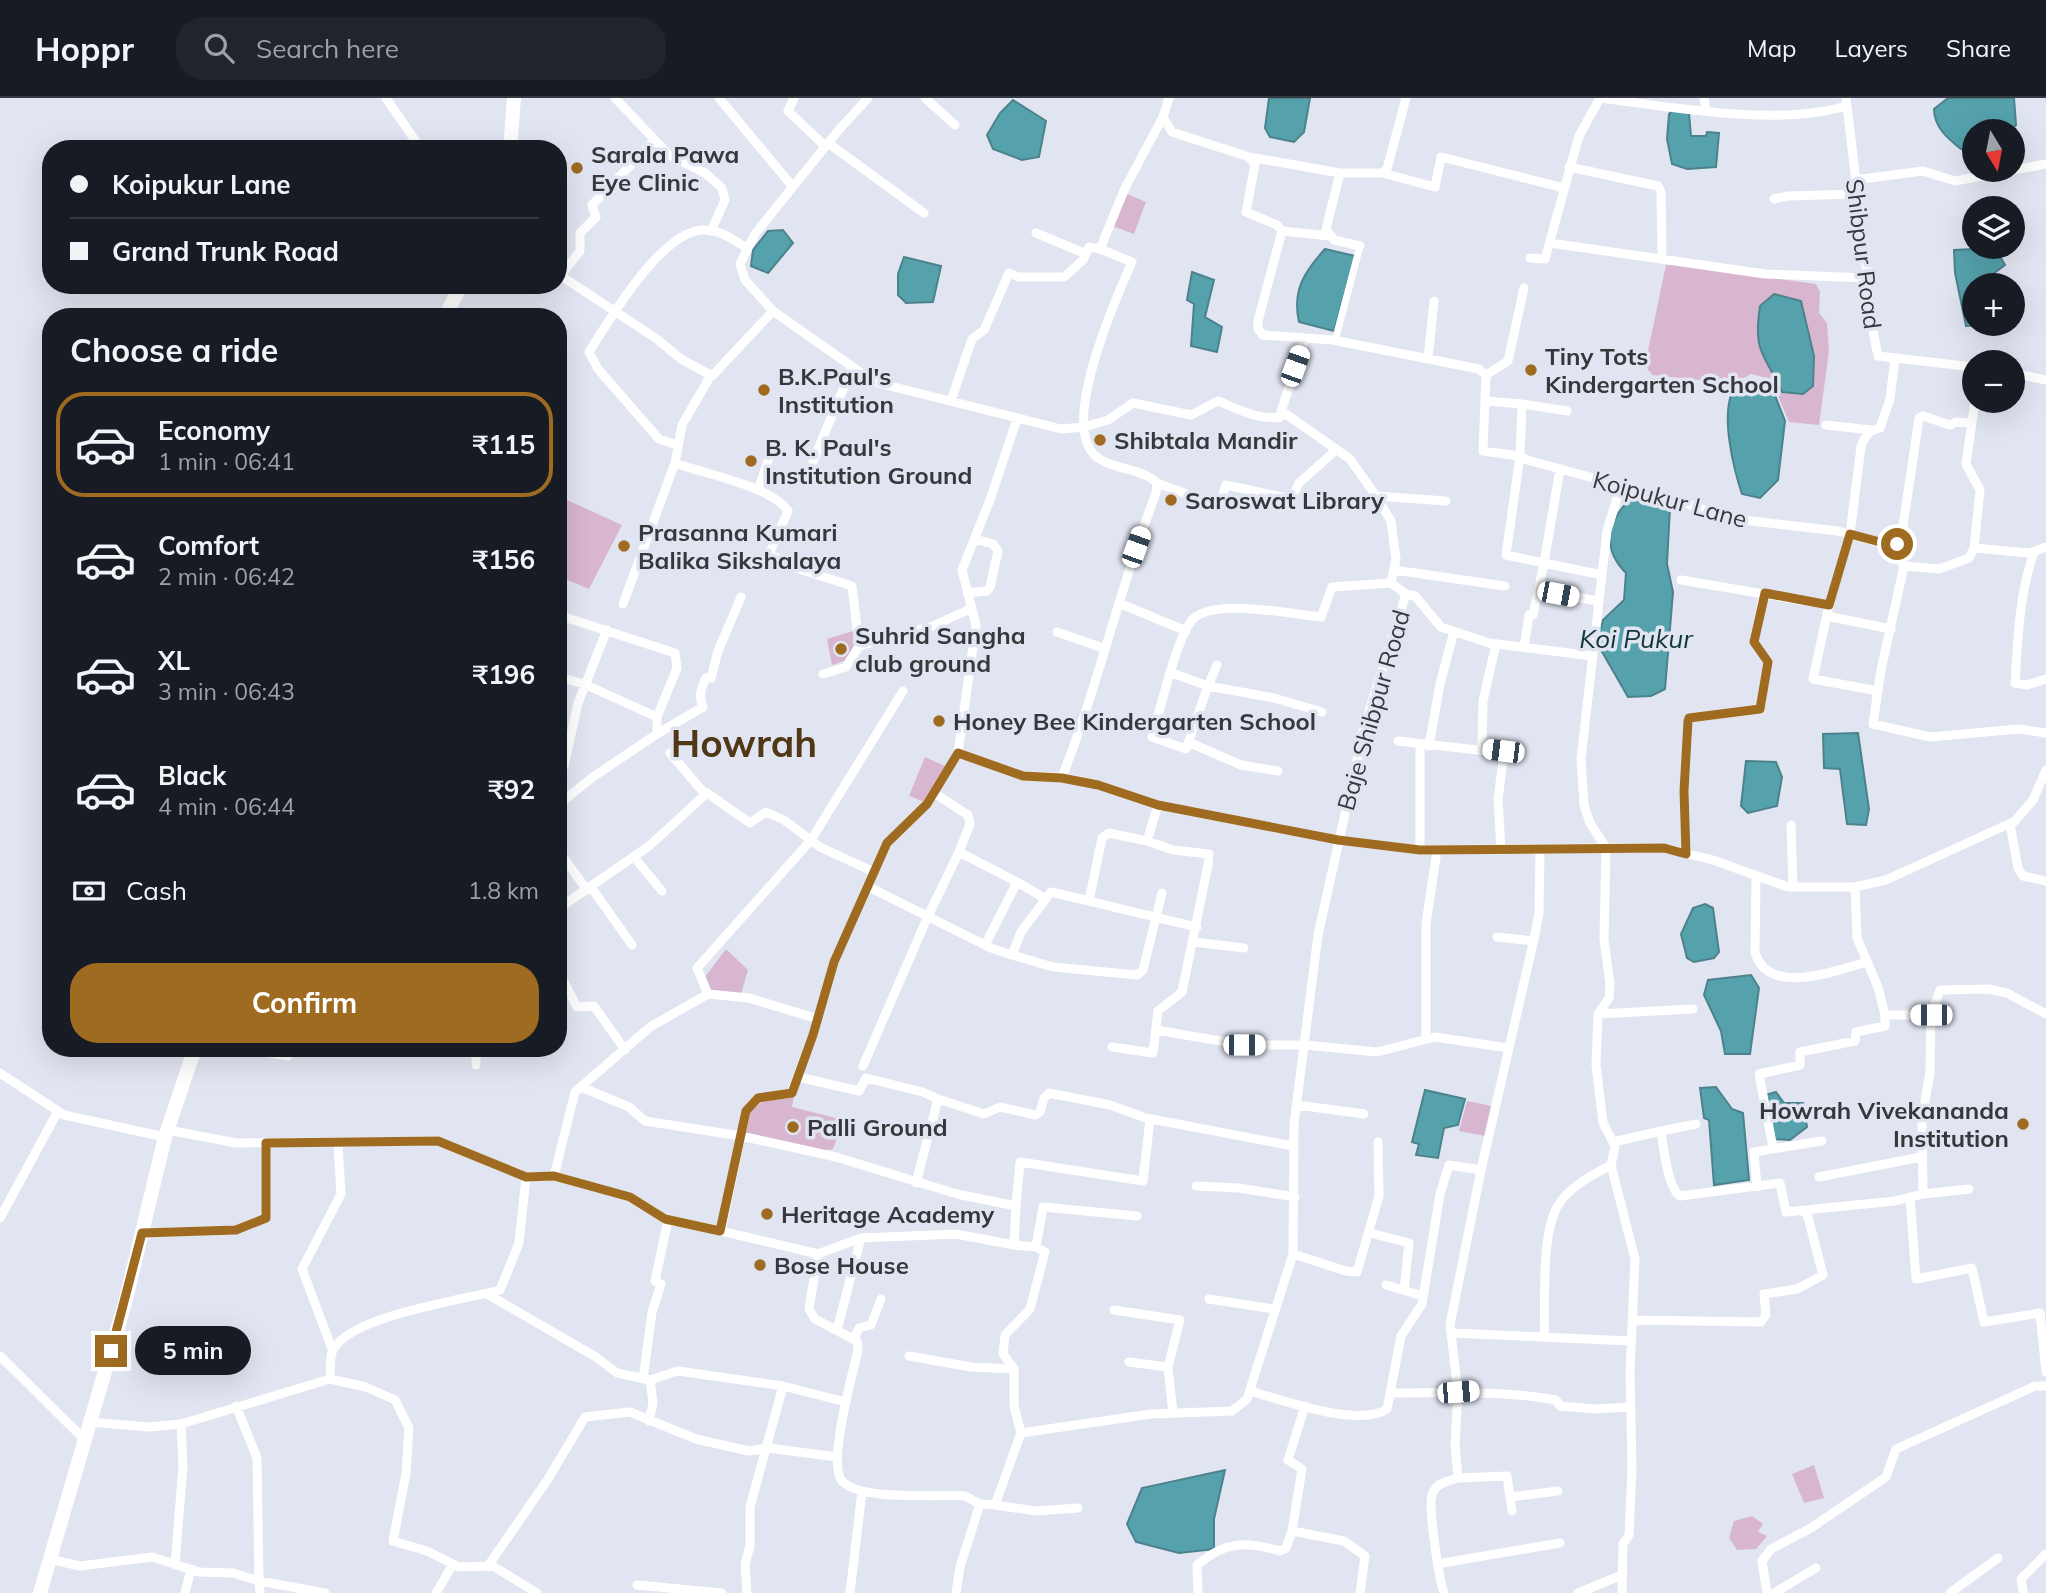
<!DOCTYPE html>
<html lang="en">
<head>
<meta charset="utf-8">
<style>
  body { margin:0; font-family:Mulish,sans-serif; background:#20242c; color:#f1f3f6; height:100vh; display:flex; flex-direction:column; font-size:26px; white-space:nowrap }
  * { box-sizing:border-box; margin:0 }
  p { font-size:23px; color:#9ea1a6 }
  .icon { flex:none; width:38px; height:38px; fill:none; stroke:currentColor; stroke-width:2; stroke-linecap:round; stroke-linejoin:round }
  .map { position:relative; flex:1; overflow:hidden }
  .side { position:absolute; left:42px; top:210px; width:525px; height:749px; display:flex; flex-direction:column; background:#171b24; border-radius:28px; box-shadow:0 7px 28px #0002 }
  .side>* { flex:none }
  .guide { position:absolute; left:42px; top:42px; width:525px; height:154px; border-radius:28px; box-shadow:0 7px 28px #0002; display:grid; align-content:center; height:154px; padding:0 28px; background:#171b24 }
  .needle { width:46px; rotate:170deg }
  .fabs { position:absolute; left:1962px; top:21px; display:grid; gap:14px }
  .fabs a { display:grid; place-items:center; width:63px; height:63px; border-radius:50%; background:#171b24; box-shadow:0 7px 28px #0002; font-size:35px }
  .end { position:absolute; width:32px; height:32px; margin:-16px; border:9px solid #9e6b21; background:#fff; box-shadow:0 0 0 4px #fff }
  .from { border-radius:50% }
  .bubble { position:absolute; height:49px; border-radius:24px; background:#171b24; box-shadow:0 7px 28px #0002; font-size:23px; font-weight:700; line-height:49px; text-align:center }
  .car { position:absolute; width:21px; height:42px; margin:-21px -10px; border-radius:9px; box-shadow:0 0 5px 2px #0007; background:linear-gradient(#fff 24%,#345 0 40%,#fff 0 76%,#345 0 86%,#fff 0) }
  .guide b { display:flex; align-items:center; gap:24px; height:66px; font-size:26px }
  .guide b+b { border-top:2px solid #363941 }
  .guide i { width:18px; height:18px; background:#f1f3f6 }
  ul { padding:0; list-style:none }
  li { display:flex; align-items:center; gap:21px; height:105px; margin:0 14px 10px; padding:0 14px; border:4px solid transparent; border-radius:28px }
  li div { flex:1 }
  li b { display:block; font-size:26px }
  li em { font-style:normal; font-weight:700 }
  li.selected { border-color:#9e6b21 }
  li>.icon { width:63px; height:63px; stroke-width:1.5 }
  h2 { padding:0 28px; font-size:32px; line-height:84px }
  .pay { display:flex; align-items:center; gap:18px; height:77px; padding:0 28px; font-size:26px }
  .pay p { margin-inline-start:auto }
  .cta { display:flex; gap:14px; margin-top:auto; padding:14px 28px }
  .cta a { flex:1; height:80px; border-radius:28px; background:#9e6b21; color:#fff; font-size:28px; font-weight:700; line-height:80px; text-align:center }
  header { display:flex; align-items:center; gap:42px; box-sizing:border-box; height:98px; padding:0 35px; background:#171b24; border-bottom:2px solid #363941 }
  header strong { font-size:33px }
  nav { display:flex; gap:38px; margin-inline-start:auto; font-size:24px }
  .search { width:490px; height:63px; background:#20242c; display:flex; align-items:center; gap:18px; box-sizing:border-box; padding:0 24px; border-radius:28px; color:#9ea1a6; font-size:26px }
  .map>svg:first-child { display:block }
  .green { fill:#d8b6cf }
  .water { fill:#55a2ad; stroke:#4c828b; stroke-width:2 }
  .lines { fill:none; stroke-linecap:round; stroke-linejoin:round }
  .pedestrian { stroke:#fff; stroke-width:7 }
  .minor { stroke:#fff; stroke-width:9 }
  .primary { stroke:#fff; stroke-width:14 }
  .route { stroke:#9e6b21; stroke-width:9 }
  .poi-dot { fill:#9e6b21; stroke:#e1e5f1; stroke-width:2.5 }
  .labels { text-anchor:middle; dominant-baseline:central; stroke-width:7; stroke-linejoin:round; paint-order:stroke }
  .poi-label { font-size:24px; font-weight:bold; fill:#36383c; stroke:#e1e5f1; text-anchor:start }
  .street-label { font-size:24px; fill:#36383c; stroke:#e1e5f1 }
  .water-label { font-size:26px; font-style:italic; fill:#11373c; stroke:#e1e5f1 }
  .town-label { font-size:38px; font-weight:bold; fill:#503715; stroke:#e1e5f1 }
</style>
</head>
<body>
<header>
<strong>Hoppr</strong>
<div class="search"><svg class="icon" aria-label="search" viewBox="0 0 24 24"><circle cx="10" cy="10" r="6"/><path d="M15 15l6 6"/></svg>Search here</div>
<nav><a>Map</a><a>Layers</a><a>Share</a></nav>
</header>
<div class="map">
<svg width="2046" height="1495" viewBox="0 0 2046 1495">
  <rect width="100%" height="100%" fill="#e1e5f1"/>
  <path class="green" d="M1127,96L1146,104L1134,136L1110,127Z
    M1674,166L1816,186L1820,194L1819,215L1827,225L1829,253L1819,327L1789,324L1771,281L1751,276L1723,291L1699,282L1652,277L1645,267L1666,167Z
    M558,398L622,427L589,491L558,478Z
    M856,532L855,547L847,562L832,567L827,541Z
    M925,659L945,668L925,704L909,698Z
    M726,851L748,872L741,896L709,893L705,879Z
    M794,997L792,1009L844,1022L833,1051L820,1053L743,1035C752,1002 762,1003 794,997Z
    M1467,1003L1492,1008L1485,1038L1459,1033Z
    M1814,1367L1824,1400L1804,1405L1792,1376Z
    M1752,1418L1763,1426L1758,1434L1767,1438L1756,1451L1737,1452L1729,1440L1734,1423Z"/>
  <path class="water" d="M1269,0H1310L1304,34L1294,44L1270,39L1265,30Z
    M1948,0H2014L2016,27L2011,33H1974V49L1961,51C1948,41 1934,29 1934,11Z
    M1013,2L1046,23L1039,59L1022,62L993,51L987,37L1000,15Z
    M1674,11L1689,15L1691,38H1706L1707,34L1719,35L1716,69L1687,71L1672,66L1667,41L1669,16Z
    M783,132L793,145L768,175L751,168L753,152L768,133Z
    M1995,150L2005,167L1993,176L1998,187H1974V226H1996L1966,228L1955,175L1954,152Z
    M1325,151L1355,158L1334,233L1299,224C1292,193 1304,174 1325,151Z
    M904,159L941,168L933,204L906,205L898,197V176Z
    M1192,174L1214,182L1205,219L1222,229L1217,254L1191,248L1194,206L1187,202Z
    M1774,196L1801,203L1814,258L1813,288L1803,296L1782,294C1764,254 1753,256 1760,208Z
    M1749,281L1771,287L1785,323L1778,382L1760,400L1742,396C1734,372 1721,320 1732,295C1735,289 1743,285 1749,281Z
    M1636,397L1670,409L1667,466L1673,494L1665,591L1651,598L1628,599L1597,545L1603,522L1624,502L1626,475C1600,449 1608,418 1636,397Z
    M1858,635L1869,711L1866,727L1847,726L1840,671L1824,670L1823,636Z
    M1746,663L1776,664L1782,679L1777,708L1748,715L1741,708Z
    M1705,806L1713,810L1719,854L1714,860L1694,864L1687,860L1681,836L1693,810Z
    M1751,877L1759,890L1750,956H1725L1721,933L1704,897L1708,882Z
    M1716,989L1732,1011L1743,1015L1749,1082L1714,1087L1709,1022L1704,1020L1700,990Z
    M1425,992L1465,1001L1458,1027L1444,1030L1438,1060L1416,1057L1419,1046L1412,1044Z
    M1776,994L1784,1005H1803L1807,1029L1790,1042L1774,1041L1762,998Z
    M1225,1372L1214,1421V1451L1179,1455L1136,1444L1127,1426L1142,1390Z"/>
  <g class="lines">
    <path class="pedestrian" d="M1335,243L1360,148"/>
    <path class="minor" d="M386,0L421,51
      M615,0L669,57L705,75L722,90L725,102L711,133
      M719,0L793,89
      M794,0L788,13L825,48
      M925,0L955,27
      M1600,0C1672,9 1777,29 1846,8
      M1704,0L1706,13
      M1846,0L1868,183L1866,198L1878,258L1974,269
      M1163,19L1172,34L1249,59L1340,75L1326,131L1334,142L1360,148
      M828,45L924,115
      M1249,59L1255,67L1246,114L1277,127L1282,133L1258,223V231L1263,237L1333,242L1479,271L1486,277L1483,353L1520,358L1506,457L1544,465L1533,517H1529L1524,550
      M1569,69L1658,88L1661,94L1662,161
      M1340,75H1382L1387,71L1406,0
      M1382,75L1435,89L1441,59L1564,90
      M1854,82L1923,73L1955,83L2046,66
      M1774,101L1788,98L1856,96
      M1282,133L1330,138
      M1036,135L1086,156
      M1550,145L1765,176L1867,180
      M1530,160L1545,161L1579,38L1600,0
      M558,176L657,241L681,261L712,278L773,213L874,284L1061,331L1084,329L1108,322L1133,305L1191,317L1218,303C1236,310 1267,327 1286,316L1350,361L1376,398L1391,423L1396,461L1391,485L1406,496L1365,626L1318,837L1294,1026L1293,1156L1247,1301L1232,1313L1151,1316L1021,1335
      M561,177L580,153V135L596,119L592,107L655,42
      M773,213L745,182L740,166L755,136L837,34L868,0
      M1428,261L1434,203
      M2012,275L2046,282
      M1486,277L1508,263L1524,190
      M951,303L972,241L984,232L1009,175L1018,179H1064L1083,162L1089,149L1100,151
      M1486,303L1522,306L1520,358L1527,362L1686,405L1725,420L1838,433L1891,448L1904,468L1939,471L1969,460L1974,450L1980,392L1966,366L1975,303
      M1522,306L1567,313
      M1279,320L1305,240
      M1826,327L1871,332
      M677,347L659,341L598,271L589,254C610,221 660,135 702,132C720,131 733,142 747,150
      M813,363L852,270
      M675,365C704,376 772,388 788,413L769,456L796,470L852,488L859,548L846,569L823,576
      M1560,371L1544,465L1602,477
      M1157,385L1219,408L1226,387L1291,401L1299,385L1336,352
      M1621,387L1607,433L1581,661L1584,707L1590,725L1606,750H1664L1713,762L1788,789H1855L1886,782L2015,723L2033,702L2046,672
      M758,392L773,349
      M1376,398L1446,403
      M1891,448L1897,445L1902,435L1919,320L1923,318L1950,327L1956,324L1971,325
      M1974,450L2029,455L2046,449
      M2034,454C2019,497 2018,540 2015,585L2027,587L2046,581
      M1904,468L1881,572L1873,626L1930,639L2019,631L2046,635
      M1394,472L1505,488
      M1681,482L1829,507L1850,436L1861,349C1865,338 1868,333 1880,330L1890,301L1895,260
      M1538,492L1598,503
      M967,495L987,493L990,489L998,453L993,446L975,441
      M1406,496L1415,498L1441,529L1489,545L1593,558
      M1119,505L1186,533
      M623,506L675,365L682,327L711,277
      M1829,507L1813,581L1878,593
      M558,517L675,555L677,570L657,619L584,586L558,579
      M1827,518L1891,531
      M1057,534L1103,550
      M859,548L933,528L970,511
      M1217,567L1208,588L1274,600L1322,614
      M1172,575L1208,588L1186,651L1152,639C1160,614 1177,537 1193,521C1215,500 1292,516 1321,519L1332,489L1391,485
      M657,636L703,609C698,598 701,590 706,580H711L718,553L741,499
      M1398,643L1504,655L1498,701L1501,752
      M1188,644L1241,667L1278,673
      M1420,646V752
      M1429,648L1440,586L1454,533
      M1482,651L1483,603L1496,546
      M670,655L705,696
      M958,655L1023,678L1062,679L1098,687L1158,707L1338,742L1420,752L1606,750L1604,841L1610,886L1609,900L1598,916L1596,967L1603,1025L1615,1048L1611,1067L1635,1161L1630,1274L1632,1371L1629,1437L1623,1446L1622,1495
      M558,668H564L578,605L607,532
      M1062,679C1099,586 1120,488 1156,395L1157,385C1140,368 1104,372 1091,353C1065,317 1115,202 1132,164L1100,151L1125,90L1163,19L1169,0
      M934,695L968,717L970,726L959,754
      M558,707L593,679L657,636V619
      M2010,726L2018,770L2023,778L2046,783
      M1791,727L1793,789
      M558,752L587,792
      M1686,756L1684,693L1688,623L1689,620L1760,611L1768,564L1754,544L1764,495
      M634,759L662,793
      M1756,777L1755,854C1768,900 1836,872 1867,864
      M1017,784L1046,801
      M867,788L991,850L1012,857L1021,834L1051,794L1089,803L1102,740L1109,735L1147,743L1158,707
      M591,789L632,847
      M1089,803L1197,829
      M558,811L649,748L707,695L750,725L766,714L784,722L820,749L874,774
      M1497,839L1534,843
      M1194,844L1244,850
      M1012,857L1053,869L1137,877L1143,872L1162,795
      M558,872L577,909L594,908L625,952
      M708,896L697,870L811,742L903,593
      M1598,916L1693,911
      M1931,917L1940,892L1988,891L2007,895L2046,916
      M1156,932L1244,947H1305L1377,954L1435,939L1508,950
      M1426,941V826L1437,752
      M1112,949L1153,955L1158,913L1182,894L1208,767L1209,756L1173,752L1147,743
      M236,950L288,958
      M476,967V950
      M863,968L928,818L959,754L1017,784L985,847
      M0,975L64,1017L165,1039
      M798,979L859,993L866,980L923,994L938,1001L916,1085
      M581,989L629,1009L645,1023L741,1038L836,1059L957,1096L1016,1108L1014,1147L956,1136L861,1140L818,1156L809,1211L815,1221L857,1243L858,1252C853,1275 826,1369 843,1384C863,1403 937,1396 965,1398L980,1406L960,1469L956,1495
      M938,1001L984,1016L1000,1009L1035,1017L1040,1014L1044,1000L1049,995L1110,1007L1146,1020L1293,1048
      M1297,1007L1364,1016
      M168,1032L236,1045L438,1043L526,1079
      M1661,1033L1696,1026
      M1613,1044L1661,1033C1663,1048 1668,1091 1680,1098L1780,1085L1786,1114L1895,1103L1923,1096L1922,1022L1930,974L1931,917H1885L1878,889L1857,840L1855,789
      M1773,1050L1759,976L1800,967V954L1855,943L1856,934L1885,928V917
      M554,1078L575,994L650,929L708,896L749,900L818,921
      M1819,1079L1921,1059
      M1196,1088L1239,1090L1295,1099
      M1757,1089L1754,1054L1822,1043
      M1923,1096L1969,1091
      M1910,1099L1916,1181L1972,1170L1984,1224L2040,1215L2046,1274
      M1016,1108L1020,1064L1143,1083L1150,1021
      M0,1120L58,1013
      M721,1133L818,1156
      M142,1135L236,1132L266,1120V1045
      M1370,1135L1409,1145L1404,1192
      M1036,1149L1043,1109L1137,1118
      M1293,1156L1346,1173L1357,1174L1379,1098L1378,1044
      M1386,1187L1423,1198
      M487,1196L596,1259L617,1275L650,1282L653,1305L649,1323
      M1209,1201L1274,1211
      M1114,1212L1180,1222L1168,1269L1173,1315
      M1632,1222L1761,1224L1766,1217L1764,1196L1797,1191L1823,1177L1808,1119L1803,1112
      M837,1232L861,1140
      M1452,1235L1631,1243
      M1544,1240C1546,1205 1540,1134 1559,1106C1569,1089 1594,1076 1611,1067
      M854,1241L859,1230L871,1227L881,1201
      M332,1251L302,1171L341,1096L338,1046
      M0,1258L85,1342
      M909,1258L971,1269L1014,1271
      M1129,1264L1168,1269
      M330,1281C331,1272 329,1257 334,1250C355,1217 462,1202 500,1192L519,1145L526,1079L554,1078L630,1099L665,1121L721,1133L746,1013L758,1000L791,995L813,937L834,864L887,745L927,706L958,655L976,527L962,472L990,402L1017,321
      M643,1281L652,1214L661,1186L655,1183L668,1122
      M650,1282L678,1273L783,1288L750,1409V1448L745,1466L747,1495
      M783,1288L846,1304
      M1250,1293C1282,1302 1359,1330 1387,1311L1401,1238L1422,1206L1440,1096L1449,1067L1481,1072L1534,841L1539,815L1540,752
      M1391,1295C1447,1295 1501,1292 1556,1302L1560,1308L1595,1311L1630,1309
      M90,1324L149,1329L181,1326L330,1281L366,1289L395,1302L409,1330L406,1375L393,1443L427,1453L459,1469L493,1468L537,1495
      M1458,1380L1507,1378L1512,1413
      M1510,1399L1558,1393
      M980,1406L995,1407L1021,1335L1014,1308V1271L1003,1256L1005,1237L1030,1211L1045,1154L1036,1149L1014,1147
      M995,1407L1036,1413L1078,1410
      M1292,1433L1302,1371L1288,1362L1305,1308
      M49,1461L80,1468L152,1459L199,1474L233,1475L259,1483L257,1360L236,1308
      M1437,1466L1560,1445
      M175,1467L183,1368L181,1326
      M488,1468L548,1381L585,1319L630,1314L696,1341L749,1353L768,1350L837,1359
      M637,1487L722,1495
      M2023,1493L2021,1481L2046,1456
      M185,1495L191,1471
      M260,1495L259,1483L325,1495
      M436,1495L453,1466
      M850,1495L862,1393
      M1198,1495L1197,1467C1225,1443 1246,1443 1280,1453L1286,1450L1292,1433L1344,1443L1365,1458L1360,1495
      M1444,1495C1439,1481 1428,1410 1432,1397C1435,1385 1448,1383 1458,1380L1455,1347L1458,1294L1450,1227L1481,1072
      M1578,1495L1622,1477
      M1767,1495L1762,1463L1771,1451L1811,1430L1886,1379L1896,1351L2035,1288H2046
      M1774,1495L1816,1470
      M1950,1495L1998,1460"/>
    <path class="primary" d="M510,51L514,0
      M445,219L461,187
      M40,1495L125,1205L165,1039L195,950"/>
  </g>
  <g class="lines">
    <path class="route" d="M111,1253L142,1135L236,1132L266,1120V1045L438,1043L526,1079L554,1078L630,1099L665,1121L720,1133L746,1013L758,1000L792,995L813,937L834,864L887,745L927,706L958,655L1023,678L1062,680L1098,687L1158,707L1338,742L1420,752L1664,750L1686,756L1684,693L1688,623L1689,620L1760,611L1768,564L1754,544L1765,495L1829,507L1850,436L1891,447L1897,446"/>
  </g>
  <g class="poi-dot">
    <circle cx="577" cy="70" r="7"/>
    <circle cx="1531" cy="272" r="7"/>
    <circle cx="764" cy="292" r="7"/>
    <circle cx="1100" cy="342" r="7"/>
    <circle cx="751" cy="363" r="7"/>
    <circle cx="1171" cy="402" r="7"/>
    <circle cx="624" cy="448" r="7"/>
    <circle cx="841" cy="551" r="7"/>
    <circle cx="939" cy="623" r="7"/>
    <circle cx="2023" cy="1026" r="7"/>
    <circle cx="793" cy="1029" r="7"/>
    <circle cx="767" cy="1116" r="7"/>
    <circle cx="760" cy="1167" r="7"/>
  </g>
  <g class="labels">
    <g class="poi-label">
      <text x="591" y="56">Sarala Pawa<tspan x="591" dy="28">Eye Clinic</tspan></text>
      <text x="1545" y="258">Tiny Tots<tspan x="1545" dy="28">Kindergarten School</tspan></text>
      <text x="778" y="278">B.K.Paul's<tspan x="778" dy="28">Institution</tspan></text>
      <text x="1114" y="342">Shibtala Mandir</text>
      <text x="765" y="349">B. K. Paul's<tspan x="765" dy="28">Institution Ground</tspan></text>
      <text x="1185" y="402">Saroswat Library</text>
      <text x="638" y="434">Prasanna Kumari<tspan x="638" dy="28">Balika Sikshalaya</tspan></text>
      <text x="855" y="537">Suhrid Sangha<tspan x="855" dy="28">club ground</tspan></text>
      <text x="953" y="623">Honey Bee Kindergarten School</text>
      <text x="2009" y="1012" text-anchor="end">Howrah Vivekananda<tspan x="2009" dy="28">Institution</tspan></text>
      <text x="807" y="1029">Palli Ground</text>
      <text x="781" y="1116">Heritage Academy</text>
      <text x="774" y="1167">Bose House</text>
    </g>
    <g class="street-label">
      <text transform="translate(1864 156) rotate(83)">Shibpur Road</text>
      <text transform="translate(1670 401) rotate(15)">Koipukur Lane</text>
      <text transform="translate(1373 612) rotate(-74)">Baje Shibpur Road</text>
    </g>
    <g class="water-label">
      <text x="1636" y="540">Koi Pukur</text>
    </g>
    <g class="town-label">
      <text x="744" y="645">Howrah</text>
    </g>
  </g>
</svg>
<div class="fabs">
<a><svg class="needle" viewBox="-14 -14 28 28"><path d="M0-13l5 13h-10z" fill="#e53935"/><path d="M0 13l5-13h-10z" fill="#9ea1a6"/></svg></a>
<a><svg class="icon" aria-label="layers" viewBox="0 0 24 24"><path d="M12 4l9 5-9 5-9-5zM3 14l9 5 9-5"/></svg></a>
<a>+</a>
<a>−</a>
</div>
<i class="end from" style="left:1897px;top:446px"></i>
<i class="end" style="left:111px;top:1253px"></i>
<div class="bubble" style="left:135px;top:1228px;width:116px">5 min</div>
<i class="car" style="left:1295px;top:268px;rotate:20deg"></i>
<i class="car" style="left:1136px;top:449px;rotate:20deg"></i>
<i class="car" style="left:1558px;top:496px;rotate:101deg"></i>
<i class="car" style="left:1503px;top:653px;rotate:277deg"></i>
<i class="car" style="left:1931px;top:917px;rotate:270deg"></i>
<i class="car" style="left:1244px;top:947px;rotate:90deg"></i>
<i class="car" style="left:1458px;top:1294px;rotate:85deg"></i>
<div class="guide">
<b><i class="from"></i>Koipukur Lane</b>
<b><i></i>Grand Trunk Road</b>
</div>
<section class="side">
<h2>Choose a ride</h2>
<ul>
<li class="selected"><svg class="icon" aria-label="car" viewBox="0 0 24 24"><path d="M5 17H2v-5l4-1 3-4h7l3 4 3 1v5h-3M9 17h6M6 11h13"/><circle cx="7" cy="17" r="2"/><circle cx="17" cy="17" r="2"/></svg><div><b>Economy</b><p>1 min · 06:41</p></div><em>₹115</em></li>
<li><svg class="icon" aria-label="car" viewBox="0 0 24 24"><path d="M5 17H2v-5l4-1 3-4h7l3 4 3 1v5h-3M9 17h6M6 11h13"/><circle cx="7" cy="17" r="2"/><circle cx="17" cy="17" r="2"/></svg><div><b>Comfort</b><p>2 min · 06:42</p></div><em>₹156</em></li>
<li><svg class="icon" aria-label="car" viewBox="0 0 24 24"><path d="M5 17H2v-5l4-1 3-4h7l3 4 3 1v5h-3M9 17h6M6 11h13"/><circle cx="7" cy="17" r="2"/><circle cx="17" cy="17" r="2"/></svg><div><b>XL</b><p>3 min · 06:43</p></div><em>₹196</em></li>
<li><svg class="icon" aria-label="car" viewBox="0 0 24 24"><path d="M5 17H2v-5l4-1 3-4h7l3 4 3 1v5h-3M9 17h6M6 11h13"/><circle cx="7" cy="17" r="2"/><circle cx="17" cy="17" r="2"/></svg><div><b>Black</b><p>4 min · 06:44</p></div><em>₹92</em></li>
</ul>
<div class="pay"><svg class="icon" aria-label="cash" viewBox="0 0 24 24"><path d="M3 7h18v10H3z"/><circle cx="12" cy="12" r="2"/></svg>Cash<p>1.8 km</p></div>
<div class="cta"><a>Confirm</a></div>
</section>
</div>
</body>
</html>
